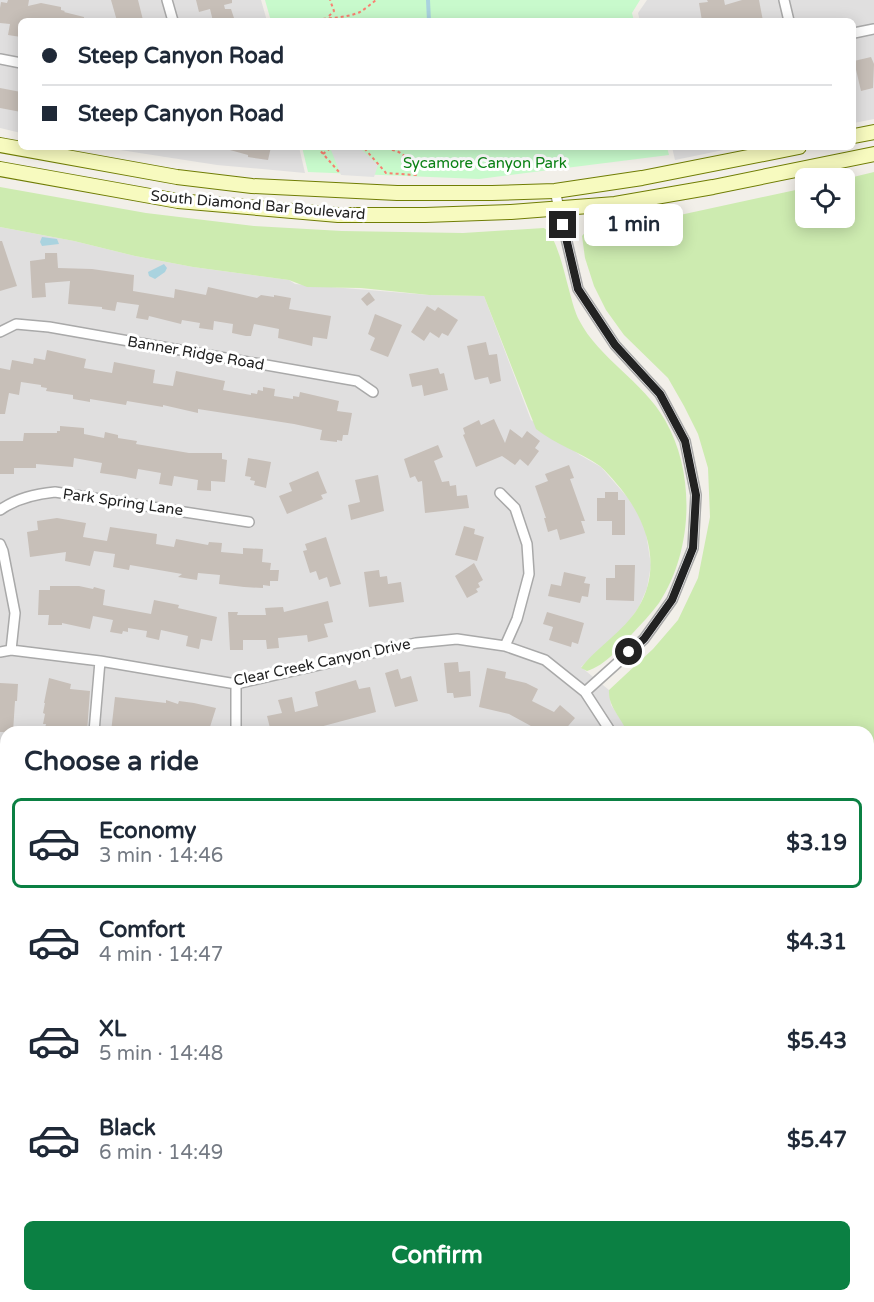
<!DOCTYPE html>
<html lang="en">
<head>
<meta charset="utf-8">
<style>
  body { margin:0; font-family:"Varela Round",sans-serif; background:#f6f6f7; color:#1f2937; height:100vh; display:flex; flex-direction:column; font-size:22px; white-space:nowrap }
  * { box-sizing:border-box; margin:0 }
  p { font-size:20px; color:#747a83 }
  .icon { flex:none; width:33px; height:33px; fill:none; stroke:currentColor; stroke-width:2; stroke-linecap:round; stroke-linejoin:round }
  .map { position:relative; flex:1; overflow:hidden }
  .sheet { position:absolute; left:0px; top:726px; width:874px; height:576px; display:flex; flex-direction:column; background:#fff; border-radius:18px 18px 0 0; box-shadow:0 3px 15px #0003 }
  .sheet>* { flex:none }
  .hud { position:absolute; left:18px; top:18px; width:838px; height:132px; border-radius:9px; box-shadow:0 3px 15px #0003; display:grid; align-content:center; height:132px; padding:0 24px; background:#fff }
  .buttons { position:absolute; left:795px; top:168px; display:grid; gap:12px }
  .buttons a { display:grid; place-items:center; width:60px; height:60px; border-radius:9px; background:#fff; box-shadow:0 3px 15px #0003; font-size:30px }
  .end { position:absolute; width:27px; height:27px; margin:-14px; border:8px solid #222; background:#fff; box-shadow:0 0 0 3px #fff }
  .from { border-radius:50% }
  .bubble { position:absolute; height:42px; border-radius:9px; background:#fff; box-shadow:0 3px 15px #0003; font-size:20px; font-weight:700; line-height:42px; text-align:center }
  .hud b { display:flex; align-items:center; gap:21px; height:57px; font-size:22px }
  .hud b+b { border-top:2px solid #e0e1e3 }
  .hud i { width:15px; height:15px; background:#1f2937 }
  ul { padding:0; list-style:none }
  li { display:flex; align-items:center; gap:18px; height:90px; margin:0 12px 9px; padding:0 12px; border:3px solid transparent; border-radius:9px }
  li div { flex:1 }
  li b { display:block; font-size:22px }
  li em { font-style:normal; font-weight:700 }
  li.current { border-color:#0b8043 }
  li>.icon { width:54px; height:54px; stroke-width:1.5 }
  h2 { padding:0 24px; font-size:27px; line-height:72px }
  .button { display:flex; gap:12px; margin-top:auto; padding:12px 24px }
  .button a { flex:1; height:69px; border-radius:9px; background:#0b8043; color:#fff; font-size:24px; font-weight:700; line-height:69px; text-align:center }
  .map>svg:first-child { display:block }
  .residential { fill:#e0dfdf }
  .grass { fill:#cdebb0 }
  .park { fill:#c8facc }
  .parking { fill:#e2e2e2 }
  .water { fill:#aad3df }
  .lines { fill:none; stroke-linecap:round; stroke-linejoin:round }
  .stream { stroke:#aad3df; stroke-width:4 }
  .building { fill:#c7bfb8 }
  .street-casing { stroke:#a9a9a9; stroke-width:12 }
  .secondary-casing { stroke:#707d05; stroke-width:16 }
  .path { stroke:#fa8072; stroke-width:2; stroke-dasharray:3 3; stroke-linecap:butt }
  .street { stroke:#fff; stroke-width:9 }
  .secondary { stroke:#f7fabf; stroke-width:14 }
  .route { stroke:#222; stroke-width:8 }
  .labels { text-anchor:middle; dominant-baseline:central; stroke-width:6; stroke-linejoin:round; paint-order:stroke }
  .park-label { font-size:15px; fill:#0c8416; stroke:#fff }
  .street-label { font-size:15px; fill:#222; stroke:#fff }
</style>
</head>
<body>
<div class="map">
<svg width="874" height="1302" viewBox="0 0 874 1302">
  <rect width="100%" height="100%" fill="#f2efe9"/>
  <path class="residential" d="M0,0H261L267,21H21V133L0,128Z
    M647,0H874V119L854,123V21H640L638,13Z
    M101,147H299L305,173L217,165Z
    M672,147H738L675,160Z
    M0,227L74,241L135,256L193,267L289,280L295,284L429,295L484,296L531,420L580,455L601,467L635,506L645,527L651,565L647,588L639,607L626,625L581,667L609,690L611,705L624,724L627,732H6V976L0,965Z"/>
  <path class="grass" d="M874,172V1302H0V1063L6,1051V1296H868V732H627C621,717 608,707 609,690L653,649L678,620L698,578L710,517L708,468L698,434L684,406L668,378L624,335L606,310L594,286L585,258L582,236L590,227L680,215L805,188L806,218H844L845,179Z
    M0,187L146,213L254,226L342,231L463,233L544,228C561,238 568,299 579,320C599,359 643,381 665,420C696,474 693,551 659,603C651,614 641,624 632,634C619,648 606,665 587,671L581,668C598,646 623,632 638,608C664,566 646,517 616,483C611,477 606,471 600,466C580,452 556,445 536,429L484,296L429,295L361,288L307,287L289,280L193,267L135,256L74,241L0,227Z
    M0,965L6,976V1042L0,1038Z"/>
  <path class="park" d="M265,0H640L632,13L634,21H271Z
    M302,147H667L669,155L479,179L308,172Z"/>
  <path class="parking" d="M331,150H362L378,165L374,177L341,175Z"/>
  <path class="water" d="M42,237L57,239L59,244L42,246L40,242Z
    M164,264L167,268L165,272L155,279L149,276L148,272Z"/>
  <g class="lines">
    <path class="stream" d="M428,0L429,21"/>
  </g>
  <path class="building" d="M8,0H29L28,6L41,3L61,7V10L65,11L64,12L84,17V21H21V37L8,35L10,24L0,23V8L1,2L7,3Z
    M111,0H138L143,20L117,21Z
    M196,0H232V3L224,5L225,9H231L235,21H213L210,9L199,12Z
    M707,0H724L725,5L742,0H759L763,21H702L699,3L708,2Z
    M871,57L874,64L873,88L861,91L854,61Z
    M0,88L21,92V112L0,108Z
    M230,147H271L268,160L248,157V155L230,150Z
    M0,241H2L17,286L0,291Z
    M45,253H57L58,268L92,269L134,275L133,291L174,298L175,289L206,295L208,287L257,298L261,295L274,297V295L291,298L289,309L331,316L327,339L313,337L312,346L278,338L279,329L254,324L251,336H246L232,333L233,324L214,321L213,330L199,328L200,323L182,320L181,324L149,316L148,320L136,318L139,305L117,302L115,311L102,309V307L68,304L70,281L45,283L46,297L32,298L30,261L45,259Z
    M369,292L375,300L367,306L361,299Z
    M427,306L435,311L438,307L458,320L448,336L442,333L439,338L430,332L424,341L411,332Z
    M375,314L402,325L388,357L370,350L375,338L368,334Z
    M486,342L489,355L497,354L501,381L490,384L488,377L475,380L474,378L467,346Z
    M47,350L86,359L84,368L112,373L114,362L155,370L153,383L173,386L176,371L225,381L223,390L251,395V393L257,394L258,390L263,391V387L275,389L274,396L293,399V396L299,397L300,392L339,401L337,411L352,413L348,435H343L342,441L337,440V442L320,440L322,430L294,424L198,409V413L163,405V407L127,401L126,405L90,399V402L73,399V395L46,391L47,388L41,387V385L21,382L19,395L9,393L5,414H0V368L10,370L12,360L33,364L34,358L45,360Z
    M438,368L440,374L444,373L448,390L424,396L422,385L412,387L409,374Z
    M494,419L505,443L510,429L522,438L527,431L540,441L535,448L539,451L528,466L520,459L515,465L502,456L476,467L463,435L465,434L463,428L479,420L481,425Z
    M60,426L84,428V434L104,438L105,432L118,435V438L137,441L136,444L189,453H222V459L227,460L225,482L211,481V491L197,490L198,480L174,476L172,486L159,484L161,473L138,469L136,479L121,476L100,473L102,463L74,458L73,467L36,464V468H14V474H0V441H23L24,433H57V431H60Z
    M438,445L443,457L434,461L442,482L449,481L450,486L456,485L457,496L467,495L469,508L425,513L422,481L418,482L415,476L410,478L404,459Z
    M248,458L271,462L266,488L254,485L255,481L250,480L251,477L245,476Z
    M569,465L574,478L570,479L585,521H581L585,533L560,540L557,529L548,532L544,518H546L535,486L548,481L545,474Z
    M318,471L327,493L321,495L323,499L287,514L279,496L292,491L289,483Z
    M378,475L384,511L351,520L348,505L360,502L355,480Z
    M605,492H618V500H625V535H612V521H597V498H605Z
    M57,518L86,523L83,537L107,541L110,527L157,534L156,544L174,547L176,539L208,545L209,542L222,543L221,552L243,554V548L263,549L262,562L271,563L270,570H279L278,581H270V586L263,585V588L244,587L219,584L220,575L198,573L197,580L178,577L182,574L130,565L129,570L113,567L115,554L94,551L90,566L65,561L66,552L30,557L27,532L38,530L37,521Z
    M464,526L475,529L474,534L484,537L477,561L455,555Z
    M326,537L341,584L330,587L327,577L319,580L316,571L310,573L303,551L307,550L305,544Z
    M474,563L483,580L478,583L480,587L476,589L478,592L467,598L455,576Z
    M615,565H635L634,601L606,600V578H615Z
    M379,570L380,577L387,576L388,584L401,582L404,602L369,607L364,572Z
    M564,572L586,577L584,583L590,584L588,597L582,596L580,603L548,596L551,584L561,586Z
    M50,586H79L93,589L94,587L105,590L103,605L151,614L154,600L179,605L178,608L217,617L212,641L201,639L199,649L186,646L188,636L161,630L159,640L146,637L147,631L128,628V632L123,631L122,634L110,632L113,620L93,616L90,629L62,623V625H48L49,615H38L39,590H50Z
    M328,601L333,622L324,624L328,637L308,642L307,635L278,638L279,648L267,649L266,640H243V650H230L228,612H238L237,615H266L265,608L283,607L284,612Z
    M547,612L584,623L578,644L572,642L571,647L549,640L553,627L543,624Z
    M458,662L459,672L470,671L471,696L454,698L453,693H447L444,663Z
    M487,668L506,672L505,678L526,683L538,689L532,701L554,712L560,705L575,718L563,732H542L509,714L479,707Z
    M398,669L401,679L411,676L418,701L395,707L385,673Z
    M49,678L71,684L70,689L90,691L87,732H44L46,724H43L45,714L43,713L45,703H44Z
    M356,680L359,689L370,687L376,712L316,728L315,726L291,732H271L267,716L282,713L278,700L292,697L295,712L318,706L315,692Z
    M0,683L18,684L17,701H15L13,732H0Z
    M115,697L166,703V700L178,704L179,701L194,703L216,708L209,730L203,729L202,732H111Z"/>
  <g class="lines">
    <defs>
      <path id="street" d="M167,0L173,21
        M784,0L789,21
        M854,33L874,29
        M0,59L21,63
        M555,191L578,289L615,345L660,394L685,441L696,495L693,548L672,600L644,639L585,692
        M0,332L16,324L49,327L357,381L373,392
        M500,493L515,508L527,544L529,574L517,619L505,646
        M0,510C17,498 35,494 55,492L249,522
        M0,544L3,551L15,613L11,650
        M0,652L11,650L100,661L236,684L416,643L457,639L505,646L545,660L585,692L611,732
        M236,684V732
        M94,732L100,661
        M0,894H6"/>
      <path id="secondary" d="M854,136L874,132
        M0,145L177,177L252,186L397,193H492L555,191L642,178L799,147
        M0,169L178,201L338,215H425L511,212L615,204L713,187L874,154"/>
    </defs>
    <use href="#street" class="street-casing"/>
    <use href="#secondary" class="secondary-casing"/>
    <path class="path" d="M329,16L334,11L330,0
      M311,21C327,17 344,19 360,12C365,9 371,4 376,0
      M317,147L339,172
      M344,147C359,148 390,145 402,154C409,159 412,168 416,175L386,173L364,148V147
      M323,154L332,147
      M146,1296L147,1302
      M407,1296L411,1302
      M812,1296L813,1302"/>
    <use href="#street" class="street"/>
    <use href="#secondary" class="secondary"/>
  </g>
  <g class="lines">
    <path class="route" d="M563,225L578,289L615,345L660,394L685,441L696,495L693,548L672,600L644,639L629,652"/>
  </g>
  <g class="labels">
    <g class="park-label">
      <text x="485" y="163">Sycamore Canyon Park</text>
    </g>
    <g class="street-label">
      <text transform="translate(258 205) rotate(5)">South Diamond Bar Boulevard</text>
      <text transform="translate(196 353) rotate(10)">Banner Ridge Road</text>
      <text transform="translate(123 502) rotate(8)">Park Spring Lane</text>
      <text transform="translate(322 662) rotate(-12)">Clear Creek Canyon Drive</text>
    </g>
  </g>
</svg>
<div class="buttons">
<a><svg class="icon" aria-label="locate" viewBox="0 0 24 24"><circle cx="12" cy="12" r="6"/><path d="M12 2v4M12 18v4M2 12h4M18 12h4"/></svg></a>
</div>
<i class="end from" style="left:629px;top:652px"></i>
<i class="end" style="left:563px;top:225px"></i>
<div class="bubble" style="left:584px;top:204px;width:99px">1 min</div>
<div class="hud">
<b><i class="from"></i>Steep Canyon Road</b>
<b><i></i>Steep Canyon Road</b>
</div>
<section class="sheet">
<h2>Choose a ride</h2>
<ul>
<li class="current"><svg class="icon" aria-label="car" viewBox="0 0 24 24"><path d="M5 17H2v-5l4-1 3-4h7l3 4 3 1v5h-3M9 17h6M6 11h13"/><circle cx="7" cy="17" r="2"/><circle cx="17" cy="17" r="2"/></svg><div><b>Economy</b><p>3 min · 14:46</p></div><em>$3.19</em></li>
<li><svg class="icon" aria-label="car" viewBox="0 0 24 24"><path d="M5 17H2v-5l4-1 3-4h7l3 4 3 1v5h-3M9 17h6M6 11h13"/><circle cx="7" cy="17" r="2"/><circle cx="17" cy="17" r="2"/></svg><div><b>Comfort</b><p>4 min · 14:47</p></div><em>$4.31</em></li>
<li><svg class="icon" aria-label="car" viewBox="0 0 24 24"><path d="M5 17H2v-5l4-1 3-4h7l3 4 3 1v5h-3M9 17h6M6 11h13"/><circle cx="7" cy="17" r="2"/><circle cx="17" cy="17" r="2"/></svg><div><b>XL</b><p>5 min · 14:48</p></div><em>$5.43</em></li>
<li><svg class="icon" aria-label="car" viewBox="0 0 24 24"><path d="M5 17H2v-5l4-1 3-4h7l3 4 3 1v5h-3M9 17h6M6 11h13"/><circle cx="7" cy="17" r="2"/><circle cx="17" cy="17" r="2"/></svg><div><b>Black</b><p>6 min · 14:49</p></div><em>$5.47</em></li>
</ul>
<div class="button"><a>Confirm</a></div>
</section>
</div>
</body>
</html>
